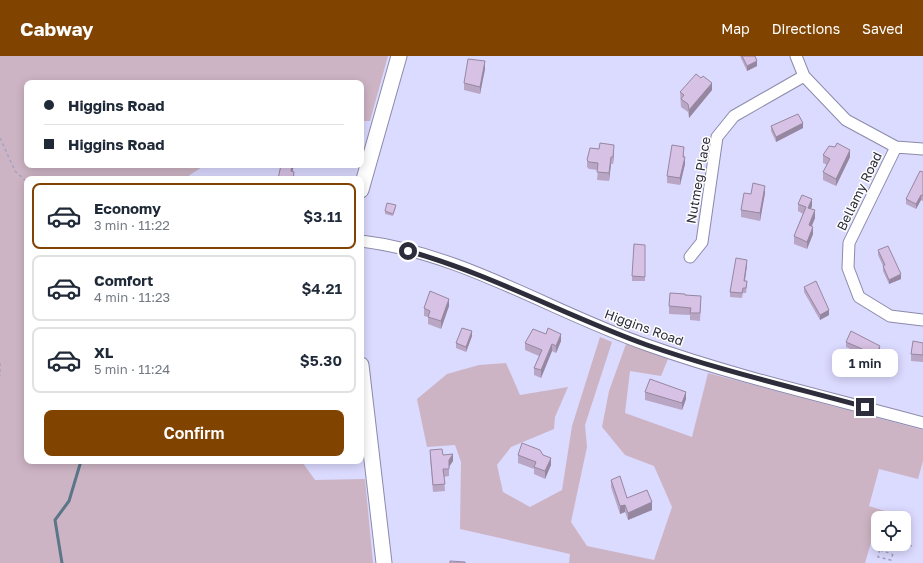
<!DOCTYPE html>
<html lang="en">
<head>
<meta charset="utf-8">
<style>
  body { margin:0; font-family:"Golos Text",sans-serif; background:#f6f6f7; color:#1f2937; height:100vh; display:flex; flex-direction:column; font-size:15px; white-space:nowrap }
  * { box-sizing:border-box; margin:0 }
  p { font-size:13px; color:#747a83 }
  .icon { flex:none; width:22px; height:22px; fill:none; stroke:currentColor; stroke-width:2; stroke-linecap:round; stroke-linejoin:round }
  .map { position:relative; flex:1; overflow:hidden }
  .drawer { position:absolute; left:24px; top:120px; width:340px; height:288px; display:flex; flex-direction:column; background:#fff; border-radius:8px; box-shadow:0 2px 10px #0003 }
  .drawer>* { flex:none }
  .guide { position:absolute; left:24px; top:24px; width:340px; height:88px; border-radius:8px; box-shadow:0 2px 10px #0003; display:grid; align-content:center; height:88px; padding:0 20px; background:#fff }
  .buttons { position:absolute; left:871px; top:455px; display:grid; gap:8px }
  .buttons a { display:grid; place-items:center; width:40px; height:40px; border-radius:8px; background:#fff; box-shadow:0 2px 10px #0003; font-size:20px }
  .end { position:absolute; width:18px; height:18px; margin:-9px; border:5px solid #2d2d3b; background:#fff; box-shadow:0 0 0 2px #fff }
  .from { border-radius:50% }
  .bubble { position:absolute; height:28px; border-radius:8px; background:#fff; box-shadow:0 2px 10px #0003; font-size:13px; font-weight:600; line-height:28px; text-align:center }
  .guide b { display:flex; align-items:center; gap:14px; height:38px; font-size:15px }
  .guide b+b { border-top:1px solid #e0e1e3 }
  .guide i { width:10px; height:10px; background:#1f2937 }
  ul { padding:7px 0 0; list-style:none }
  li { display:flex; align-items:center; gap:12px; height:66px; margin:0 8px 6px; padding:0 12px; border:2px solid #e0e1e3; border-radius:8px }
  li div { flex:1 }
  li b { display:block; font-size:15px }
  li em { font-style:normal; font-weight:600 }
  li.selected { border-color:#804300 }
  li>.icon { width:36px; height:36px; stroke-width:1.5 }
  .cta { display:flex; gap:8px; margin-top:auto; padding:8px 20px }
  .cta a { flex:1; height:46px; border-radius:8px; background:#804300; color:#fff; font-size:16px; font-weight:600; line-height:46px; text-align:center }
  header { display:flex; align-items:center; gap:24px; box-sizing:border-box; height:56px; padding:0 20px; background:#804300; color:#fff }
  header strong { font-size:19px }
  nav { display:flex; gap:22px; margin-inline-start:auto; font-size:14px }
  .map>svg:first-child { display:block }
  .green { fill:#cdb4c4 }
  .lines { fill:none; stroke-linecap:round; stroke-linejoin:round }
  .stream { stroke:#5b7689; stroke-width:3 }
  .minor-casing { stroke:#8b8aab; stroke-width:13 }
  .secondary-casing { stroke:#8b8aab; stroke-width:17 }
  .path { stroke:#a3a2c0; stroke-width:1.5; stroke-dasharray:3 3; stroke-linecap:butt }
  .minor { stroke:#fff; stroke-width:11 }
  .secondary { stroke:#fff; stroke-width:15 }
  .wall { fill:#b9a6c4 }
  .shaded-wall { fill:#9687a0 }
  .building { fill:#d7c1e4; stroke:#9687a0 }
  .route { stroke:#2d2d3b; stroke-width:5 }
  .labels { text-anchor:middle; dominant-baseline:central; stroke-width:3; stroke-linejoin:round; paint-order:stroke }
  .street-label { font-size:13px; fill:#2d2d3b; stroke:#fff }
</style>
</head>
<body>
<header>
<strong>Cabway</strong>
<nav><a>Map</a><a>Directions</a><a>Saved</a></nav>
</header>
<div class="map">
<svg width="923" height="507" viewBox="0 0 923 507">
  <rect width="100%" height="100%" fill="#dbdaff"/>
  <path class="green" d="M0,0H388L370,65H361V27H27V109H205L184,123H27V405H303V407L315,424L365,423L373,507H0Z
    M600,281L612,286L585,369L587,391L571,466L587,490L654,504L672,451L654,410L625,399L602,371L609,335L626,288L668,303L661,320L630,315L625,357L692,381L708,317L923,374V405L918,423L879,413L869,450L891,457L890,462H878V470L875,473L865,507H569L570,498L460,473L461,406L455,389L427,391L417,343L447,318L479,309L506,307L520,339L568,331L555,361L554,373L511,391L497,409L503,436L530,451L562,434L572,370Z"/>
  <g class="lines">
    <path class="stream" d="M62,507L55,464L69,445L81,405"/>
    <defs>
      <path id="minor" d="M796,0L804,20L846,64L896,91L923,93
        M896,91L849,187L848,212L859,241L890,260L923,264
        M361,185C462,197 552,256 647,289C737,321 831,342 923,367
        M690,201L702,186L717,81L734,60L804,20"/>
      <path id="secondary" d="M361,134L399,0
        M361,309L384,507"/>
    </defs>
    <use href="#minor" class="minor-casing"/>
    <use href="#secondary" class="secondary-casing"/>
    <path class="path" d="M0,82L15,115L27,126
      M0,307V320
      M881,488L878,501L891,504L896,488
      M881,488L894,492
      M904,488L912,490
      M880,494L892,498"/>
    <use href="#minor" class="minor"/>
    <use href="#secondary" class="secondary"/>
  </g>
  <path class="wall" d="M740,0H755L757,10L747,15Z
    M485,13L480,38L464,34V27Z
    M712,34L689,62L688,56L681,51L680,36Z
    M771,70L803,72L776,86L771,75Z
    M835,91L850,101L836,130L823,124V116L827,109L823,107V99Z
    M614,96L613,108H611L609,125L597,124L598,114L589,113L587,111V104Z
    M684,98L685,108L680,129L667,127V120Z
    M923,116V145L921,144L916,153L906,148V143Z
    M765,137L760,165L741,161V154L751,138Z
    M798,148L812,150L811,153L815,162L812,170L813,178L807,193L794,188V180L803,158L798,155Z
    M396,151L393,160L385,158V155Z
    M645,189V225H632V220Z
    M878,194L901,223L889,228L883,215V210L878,199Z
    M747,209L745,225L747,230L746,237H743L742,242L730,241V236Z
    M804,231L829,259L820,264L804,236Z
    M685,239L701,247L700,265L690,264V259L669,258V250Z
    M449,250L441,273L428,268V261L424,260V252Z
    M472,280L466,296L456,292V287Z
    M561,285L556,297L552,295L541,322L534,319V312L539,300L525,294V287Z
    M846,286L880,295L876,304L846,291Z
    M923,287V306L911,305V298Z
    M645,336L686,343L682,354L645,344Z
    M430,394L443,399L453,405L449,410V420L444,421L445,435L433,436L430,401Z
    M518,399H543L551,409L545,423L534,418V413L518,407Z
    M611,424L627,442L652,454L628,464L625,456L620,458L611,431Z"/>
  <path class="shaded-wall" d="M485,5V13L480,38V31Z
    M757,5V10L747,15V10Z
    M712,27V34L689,62V54Z
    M803,67V72L776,86V81Z
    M614,89V96L613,108V101Z
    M850,94V101L836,130V123Z
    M611,101V108L609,125V117Z
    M685,101V108L680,129V122Z
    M292,109H294L291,122V115Z
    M765,130V137L760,165V157Z
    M921,139V144L916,153V148Z
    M812,143V150L808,159V152Z
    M815,154V162L809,176V169Z
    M813,171V178L807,193V186Z
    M747,204V209L744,229V225Z
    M901,218V223L889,228V224Z
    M449,243V250L441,273V265Z
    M829,254V259L820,264V259Z
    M472,275V280L466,296V291Z
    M561,278V285L556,297V290Z
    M552,288V295L541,322V314Z
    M880,290V295L876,304V299Z
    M686,336V343L682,354V347Z
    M453,398V405L449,411V404Z
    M551,402V409L545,423V415Z
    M652,446V454L628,464V457Z
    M625,449V456L620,458V450Z"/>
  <path class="building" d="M742,0H755L757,5L747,10Z
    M468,3L485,5L480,31L464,27Z
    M696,18L701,22L703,20L712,27L689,54L688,48L681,43L684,39L680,36Z
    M798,58L803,67L776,81L771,70Z
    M600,87L614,89L613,101H611L609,117L597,116L598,107L589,106L587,104L590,92L599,93Z
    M837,87L850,94L836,123L823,116L830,103L823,99L829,90L835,91Z
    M672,89L684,91L683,101H685L680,122L667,120Z
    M281,109H292L291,115L294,116L293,123H278Z
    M920,115L923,116V140L921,139L916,148L906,143Z
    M753,127L765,130L760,157L741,154L744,137L751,138Z
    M802,139L812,143L808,152L815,154L809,169L813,171L807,186L794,180L806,151L798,148Z
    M387,147L396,149L393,158L385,155Z
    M634,188L645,189V221L632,220Z
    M888,190L901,218L889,224L883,210L885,209L878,194Z
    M736,202L747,204L744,225H747L746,232H743L742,237L730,236Z
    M816,225L829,254L820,259L804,231Z
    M430,235L449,243L441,265L428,261L430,255L424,252Z
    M670,237L685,238V239L701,240L700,257H690L691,252L669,250Z
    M462,272L472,275L466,291L456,287Z
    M548,272L561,278L556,290L552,288L541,314L534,312L542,294L525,287L533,273L546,278Z
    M851,275L880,290L876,299L846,286Z
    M913,285L923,287V299L911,298Z
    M650,323L686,336L682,347L645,336Z
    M522,387L540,394L543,399L551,402L545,415L534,411L536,406L518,399Z
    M442,393L443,399L453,398L449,404V413H443L445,428L433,429L430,394Z
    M620,420L627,442L647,434L652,446L628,457L625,449L620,450L611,424Z
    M450,505L465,506V507H450Z"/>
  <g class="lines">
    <path class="route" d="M408,195C491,218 566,260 647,289C718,314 792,331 865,351"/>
  </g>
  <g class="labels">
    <g class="street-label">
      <text transform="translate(698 124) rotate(-80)">Nutmeg Place</text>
      <text transform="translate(859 135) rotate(-64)">Bellamy Road</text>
      <text transform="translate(644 271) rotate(20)">Higgins Road</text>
    </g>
  </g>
</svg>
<div class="buttons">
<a><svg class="icon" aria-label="locate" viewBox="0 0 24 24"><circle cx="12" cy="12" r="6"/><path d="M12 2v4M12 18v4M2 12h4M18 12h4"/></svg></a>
</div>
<i class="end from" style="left:408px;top:195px"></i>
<i class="end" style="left:865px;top:351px"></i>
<div class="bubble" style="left:832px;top:293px;width:66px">1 min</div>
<div class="guide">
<b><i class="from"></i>Higgins Road</b>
<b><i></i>Higgins Road</b>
</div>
<section class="drawer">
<ul>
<li class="selected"><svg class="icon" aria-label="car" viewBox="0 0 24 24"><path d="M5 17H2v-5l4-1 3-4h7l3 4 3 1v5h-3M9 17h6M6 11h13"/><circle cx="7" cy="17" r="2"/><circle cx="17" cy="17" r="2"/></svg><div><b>Economy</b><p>3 min · 11:22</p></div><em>$3.11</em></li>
<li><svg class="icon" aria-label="car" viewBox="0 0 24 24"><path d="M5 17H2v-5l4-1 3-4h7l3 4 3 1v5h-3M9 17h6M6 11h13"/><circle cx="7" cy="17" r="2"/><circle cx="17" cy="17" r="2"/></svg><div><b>Comfort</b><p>4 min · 11:23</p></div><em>$4.21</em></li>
<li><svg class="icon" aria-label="car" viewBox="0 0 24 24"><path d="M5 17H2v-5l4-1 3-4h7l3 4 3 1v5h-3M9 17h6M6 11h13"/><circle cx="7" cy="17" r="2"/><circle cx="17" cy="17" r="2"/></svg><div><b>XL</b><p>5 min · 11:24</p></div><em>$5.30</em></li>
</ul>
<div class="cta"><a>Confirm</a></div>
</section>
</div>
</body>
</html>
